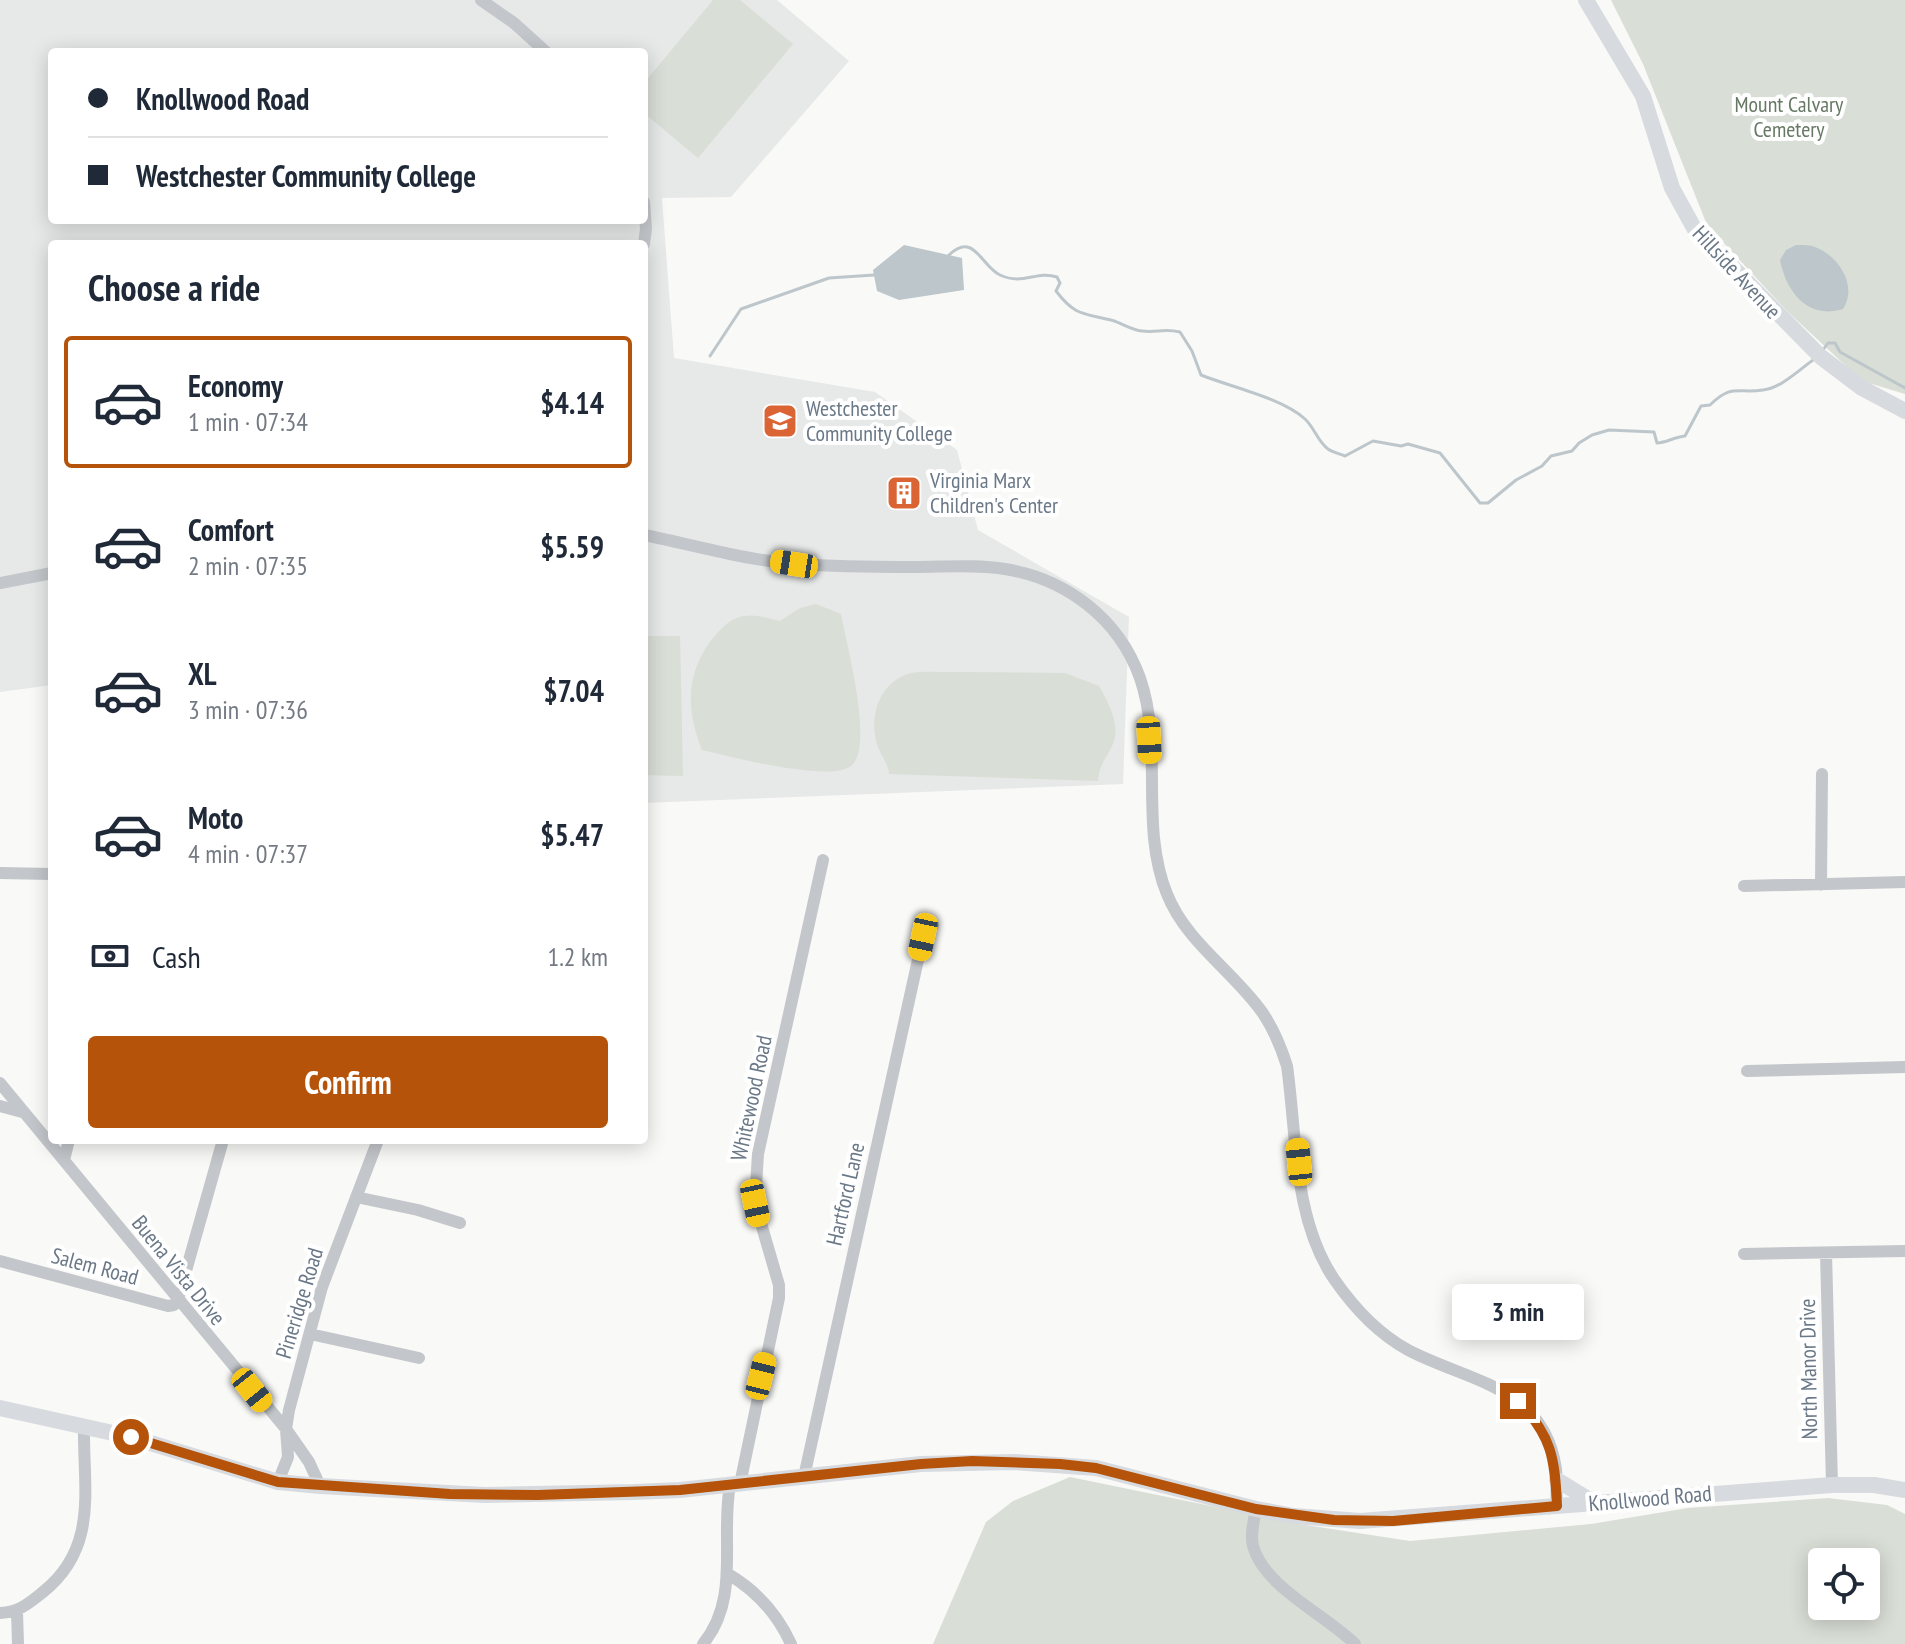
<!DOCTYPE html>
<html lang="en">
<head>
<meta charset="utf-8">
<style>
  body { margin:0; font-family:"PT Sans Narrow",sans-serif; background:#f6f6f7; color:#1f2937; height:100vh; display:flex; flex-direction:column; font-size:30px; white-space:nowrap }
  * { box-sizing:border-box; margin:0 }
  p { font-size:26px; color:#747a83 }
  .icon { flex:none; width:44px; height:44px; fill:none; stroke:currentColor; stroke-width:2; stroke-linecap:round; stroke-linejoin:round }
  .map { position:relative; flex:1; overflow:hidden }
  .panel { position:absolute; left:48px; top:240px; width:600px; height:904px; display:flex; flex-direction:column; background:#fff; border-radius:8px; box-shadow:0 4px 20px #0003 }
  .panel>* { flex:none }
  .top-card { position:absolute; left:48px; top:48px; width:600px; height:176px; border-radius:8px; box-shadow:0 4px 20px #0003; display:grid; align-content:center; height:176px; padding:0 40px; background:#fff }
  .fabs { position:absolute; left:1808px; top:1548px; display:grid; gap:16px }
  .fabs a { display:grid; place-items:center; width:72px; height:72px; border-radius:8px; background:#fff; box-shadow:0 4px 20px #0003; font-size:40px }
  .end { position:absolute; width:36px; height:36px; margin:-18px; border:10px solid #b45309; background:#fff; box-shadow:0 0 0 4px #fff }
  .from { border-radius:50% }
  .bubble { position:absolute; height:56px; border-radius:8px; background:#fff; box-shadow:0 4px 20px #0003; font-size:26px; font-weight:700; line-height:56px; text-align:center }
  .car { position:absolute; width:24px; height:48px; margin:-24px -12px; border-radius:10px; box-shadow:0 0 6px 2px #0007; background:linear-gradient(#f5c518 24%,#345 0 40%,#f5c518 0 76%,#345 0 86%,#f5c518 0) }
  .top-card b { display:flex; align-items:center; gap:28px; height:76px; font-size:30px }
  .top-card b+b { border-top:2px solid #e0e1e3 }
  .top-card i { width:20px; height:20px; background:#1f2937 }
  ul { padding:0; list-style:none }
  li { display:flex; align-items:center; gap:24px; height:132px; margin:0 16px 12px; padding:0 24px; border:4px solid transparent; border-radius:8px }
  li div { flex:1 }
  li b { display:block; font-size:30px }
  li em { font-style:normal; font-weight:700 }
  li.current { border-color:#b45309 }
  li>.icon { width:72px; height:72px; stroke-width:1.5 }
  h2 { padding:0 40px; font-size:36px; line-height:96px }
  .pay { display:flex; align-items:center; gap:20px; height:88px; padding:0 40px; font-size:30px }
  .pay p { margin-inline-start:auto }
  .action { display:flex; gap:16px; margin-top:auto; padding:16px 40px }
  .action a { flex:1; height:92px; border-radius:8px; background:#b45309; color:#fff; font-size:32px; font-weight:700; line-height:92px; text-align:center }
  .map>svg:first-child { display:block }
  .built { fill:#e7e8e8; fill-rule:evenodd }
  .green { fill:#d9ded6; fill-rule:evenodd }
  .water { fill:#bdc6cb }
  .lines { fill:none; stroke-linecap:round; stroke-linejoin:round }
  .stream { stroke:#bdc6cb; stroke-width:3 }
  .minor { stroke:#c3c6ca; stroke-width:12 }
  .major { stroke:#d7dbdf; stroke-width:16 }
  .route { stroke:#b45309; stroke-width:10 }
  .labels { text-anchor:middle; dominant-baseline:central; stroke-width:8; stroke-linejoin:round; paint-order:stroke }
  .park-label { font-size:22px; fill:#677964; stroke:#fff }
  .street-label { font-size:22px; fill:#6a7887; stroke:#fff }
  .poi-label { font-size:22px; fill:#6a7887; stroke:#fff; text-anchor:start }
</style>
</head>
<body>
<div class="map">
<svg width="1905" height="1644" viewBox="0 0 1905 1644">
  <rect width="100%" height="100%" fill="#f9f9f7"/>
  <path class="built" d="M0,0H777L849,61L731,197L662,198L674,358L875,392L957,450L978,530L1129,617L1123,784L644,803V244H52V685L0,692ZM52,52H644V220H52Z"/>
  <path class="green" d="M713,0H740L793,44L698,158L644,113V83Z
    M1611,0H1905V394L1862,381L1787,311L1707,225L1643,64Z
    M816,604L841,614C846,643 874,744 852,765C833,784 729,756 702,750C687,712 685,678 709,643C716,634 726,622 737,618C751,612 766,618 780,621L800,608Z
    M644,636H680L683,776L644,775Z
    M958,672L1065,673L1099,686C1108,702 1122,726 1112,746C1106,759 1099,765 1098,781L889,774C888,761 878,753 876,740C870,714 880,683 908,674C922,670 943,673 958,672Z
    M1070,1477L1299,1524L1410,1541L1591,1524L1688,1508L1828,1498L1887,1505L1905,1514V1644H933L986,1522L1013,1501ZM1822,1562H1866V1606H1822Z"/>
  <path class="water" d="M904,245L962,258L964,290L899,300L877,291L873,270Z
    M1796,245C1802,245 1810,245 1815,247C1839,256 1858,286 1843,309C1807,320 1786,291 1780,260L1786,250Z"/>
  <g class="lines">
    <path class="stream" d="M949,255C974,231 981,266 1000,275C1024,286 1036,270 1057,277L1060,283L1056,291C1075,316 1083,313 1111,320C1122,323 1131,330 1142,331C1157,333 1163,328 1180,332L1192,351L1201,375C1231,387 1282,398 1305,419C1314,427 1318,442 1328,449C1332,452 1340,454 1345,456L1373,441L1401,446L1408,444L1440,453L1480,503H1488L1516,480L1542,466L1551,456L1572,451L1579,443L1592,435L1609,430L1654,432L1657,443C1666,443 1674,437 1685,436L1701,406L1710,405C1732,383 1738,394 1763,390C1781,388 1799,370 1813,360
      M1823,350L1828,343H1835L1840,352L1905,388
      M710,356L741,309L829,278L874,275"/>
    <path class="minor" d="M481,0L514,23L546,52
      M644,244L646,229L644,202
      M644,535C695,545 747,561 799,564C837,567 876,567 914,567C944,567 976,564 1005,569C1067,579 1119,619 1140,678C1164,747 1139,826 1167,894C1186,942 1233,971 1262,1012C1273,1028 1281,1047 1287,1066C1297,1136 1293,1218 1334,1279C1354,1308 1377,1333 1408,1350C1469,1382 1544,1386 1556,1469C1557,1481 1556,1494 1557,1506
      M0,583L52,573
      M0,873L52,874
      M1821,885L1822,774
      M1744,886L1905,882
      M1747,1071L1905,1067
      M0,1083L286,1429L309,1462L320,1486
      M0,1106L22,1112
      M64,1160L69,1140
      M356,1197L418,1210L460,1223
      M1826,1253L1832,1485
      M1744,1254L1905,1251
      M0,1261L168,1306L174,1305L178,1299L223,1140
      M310,1334L419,1358
      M804,1477L923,937L933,925
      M278,1482L288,1457L286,1429L289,1410L322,1287L378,1140
      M740,1484L779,1298V1285L755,1203L758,1154L823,860
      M1256,1509C1254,1520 1250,1535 1253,1546C1264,1587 1326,1615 1355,1644
      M728,1574C757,1591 777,1613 791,1644
      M17,1612L18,1644
      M0,1613C19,1612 28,1604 43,1592C99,1547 83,1489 84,1427
      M703,1644C741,1598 720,1538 730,1485"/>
    <path class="major" d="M1586,0L1643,96L1672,188L1694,228L1821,357L1862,388L1905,411
      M0,1408L131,1437L278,1482L320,1486L485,1495L634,1492L680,1490L921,1464L1014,1462L1096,1468L1256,1509L1294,1516L1360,1521L1832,1485H1874L1905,1490
      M1557,1480L1593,1502"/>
  </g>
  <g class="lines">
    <path class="route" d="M131,1437L278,1482L450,1494L538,1495L680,1490L921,1464L972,1461L1060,1464L1096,1468L1256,1509L1334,1520L1393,1521L1557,1506C1555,1459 1552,1436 1518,1401"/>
  </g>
  <defs>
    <symbol id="university-square" viewBox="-11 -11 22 22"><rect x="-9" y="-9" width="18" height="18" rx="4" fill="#db6435" stroke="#fff"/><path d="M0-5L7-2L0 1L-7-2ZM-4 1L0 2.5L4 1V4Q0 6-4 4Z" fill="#fff"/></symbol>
    <symbol id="building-square" viewBox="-11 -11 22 22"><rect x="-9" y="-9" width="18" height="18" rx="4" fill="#db6435" stroke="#fff"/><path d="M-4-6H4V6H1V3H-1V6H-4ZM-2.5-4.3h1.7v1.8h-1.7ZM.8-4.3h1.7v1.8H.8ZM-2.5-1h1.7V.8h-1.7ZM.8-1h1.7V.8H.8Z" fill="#fff"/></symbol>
  </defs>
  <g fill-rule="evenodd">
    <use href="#university-square" x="760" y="401" width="40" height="40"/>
    <use href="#building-square" x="884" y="473" width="40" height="40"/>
  </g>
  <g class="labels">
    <g class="park-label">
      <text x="1789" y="104">Mount Calvary<tspan x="1789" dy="25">Cemetery</tspan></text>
    </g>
    <g class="street-label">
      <text transform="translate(1737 272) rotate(47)">Hillside Avenue</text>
      <text transform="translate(751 1098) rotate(-78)">Whitewood Road</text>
      <text transform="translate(845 1194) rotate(-77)">Hartford Lane</text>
      <text transform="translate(95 1266) rotate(15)">Salem Road</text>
      <text transform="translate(179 1270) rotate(51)">Buena Vista Drive</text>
      <text transform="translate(299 1303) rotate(-73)">Pineridge Road</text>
      <text transform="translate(1808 1369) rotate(-91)">North Manor Drive</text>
      <text transform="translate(1650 1498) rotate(-5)">Knollwood Road</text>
    </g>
    <g class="poi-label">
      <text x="806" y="408">Westchester<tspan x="806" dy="25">Community College</tspan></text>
      <text x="930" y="480">Virginia Marx<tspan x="930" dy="25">Children's Center</tspan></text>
    </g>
  </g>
</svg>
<div class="fabs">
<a><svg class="icon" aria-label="locate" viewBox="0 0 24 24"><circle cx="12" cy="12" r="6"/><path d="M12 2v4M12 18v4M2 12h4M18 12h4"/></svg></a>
</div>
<i class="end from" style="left:131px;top:1437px"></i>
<i class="end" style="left:1518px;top:1401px"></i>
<div class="bubble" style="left:1452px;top:1284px;width:132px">3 min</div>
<i class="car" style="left:794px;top:564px;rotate:279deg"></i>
<i class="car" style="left:1149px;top:740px;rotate:177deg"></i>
<i class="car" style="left:923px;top:937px;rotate:192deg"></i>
<i class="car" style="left:1299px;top:1162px;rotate:354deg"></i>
<i class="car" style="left:755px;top:1203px;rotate:168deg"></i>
<i class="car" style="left:761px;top:1376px;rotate:14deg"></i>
<i class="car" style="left:252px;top:1390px;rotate:141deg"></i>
<div class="top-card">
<b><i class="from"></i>Knollwood Road</b>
<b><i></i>Westchester Community College</b>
</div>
<section class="panel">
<h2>Choose a ride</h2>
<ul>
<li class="current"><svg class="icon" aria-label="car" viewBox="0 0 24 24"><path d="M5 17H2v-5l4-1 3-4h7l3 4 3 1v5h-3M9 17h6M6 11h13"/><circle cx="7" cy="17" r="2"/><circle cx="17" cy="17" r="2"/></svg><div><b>Economy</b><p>1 min · 07:34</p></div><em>$4.14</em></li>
<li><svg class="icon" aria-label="car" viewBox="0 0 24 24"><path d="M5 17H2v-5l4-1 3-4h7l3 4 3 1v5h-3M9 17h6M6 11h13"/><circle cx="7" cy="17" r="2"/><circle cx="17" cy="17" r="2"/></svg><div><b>Comfort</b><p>2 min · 07:35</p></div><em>$5.59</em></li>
<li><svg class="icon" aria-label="car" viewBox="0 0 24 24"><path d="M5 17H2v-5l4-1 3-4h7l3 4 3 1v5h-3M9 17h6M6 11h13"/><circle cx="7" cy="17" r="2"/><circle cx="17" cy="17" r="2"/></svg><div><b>XL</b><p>3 min · 07:36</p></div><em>$7.04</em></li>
<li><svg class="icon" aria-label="car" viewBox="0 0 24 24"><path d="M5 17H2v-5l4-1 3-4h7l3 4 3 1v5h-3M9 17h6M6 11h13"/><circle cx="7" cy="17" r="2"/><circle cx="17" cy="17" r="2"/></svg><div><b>Moto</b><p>4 min · 07:37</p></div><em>$5.47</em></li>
</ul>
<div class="pay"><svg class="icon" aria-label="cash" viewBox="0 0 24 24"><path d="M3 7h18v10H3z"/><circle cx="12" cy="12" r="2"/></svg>Cash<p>1.2 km</p></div>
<div class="action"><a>Confirm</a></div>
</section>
</div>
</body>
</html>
